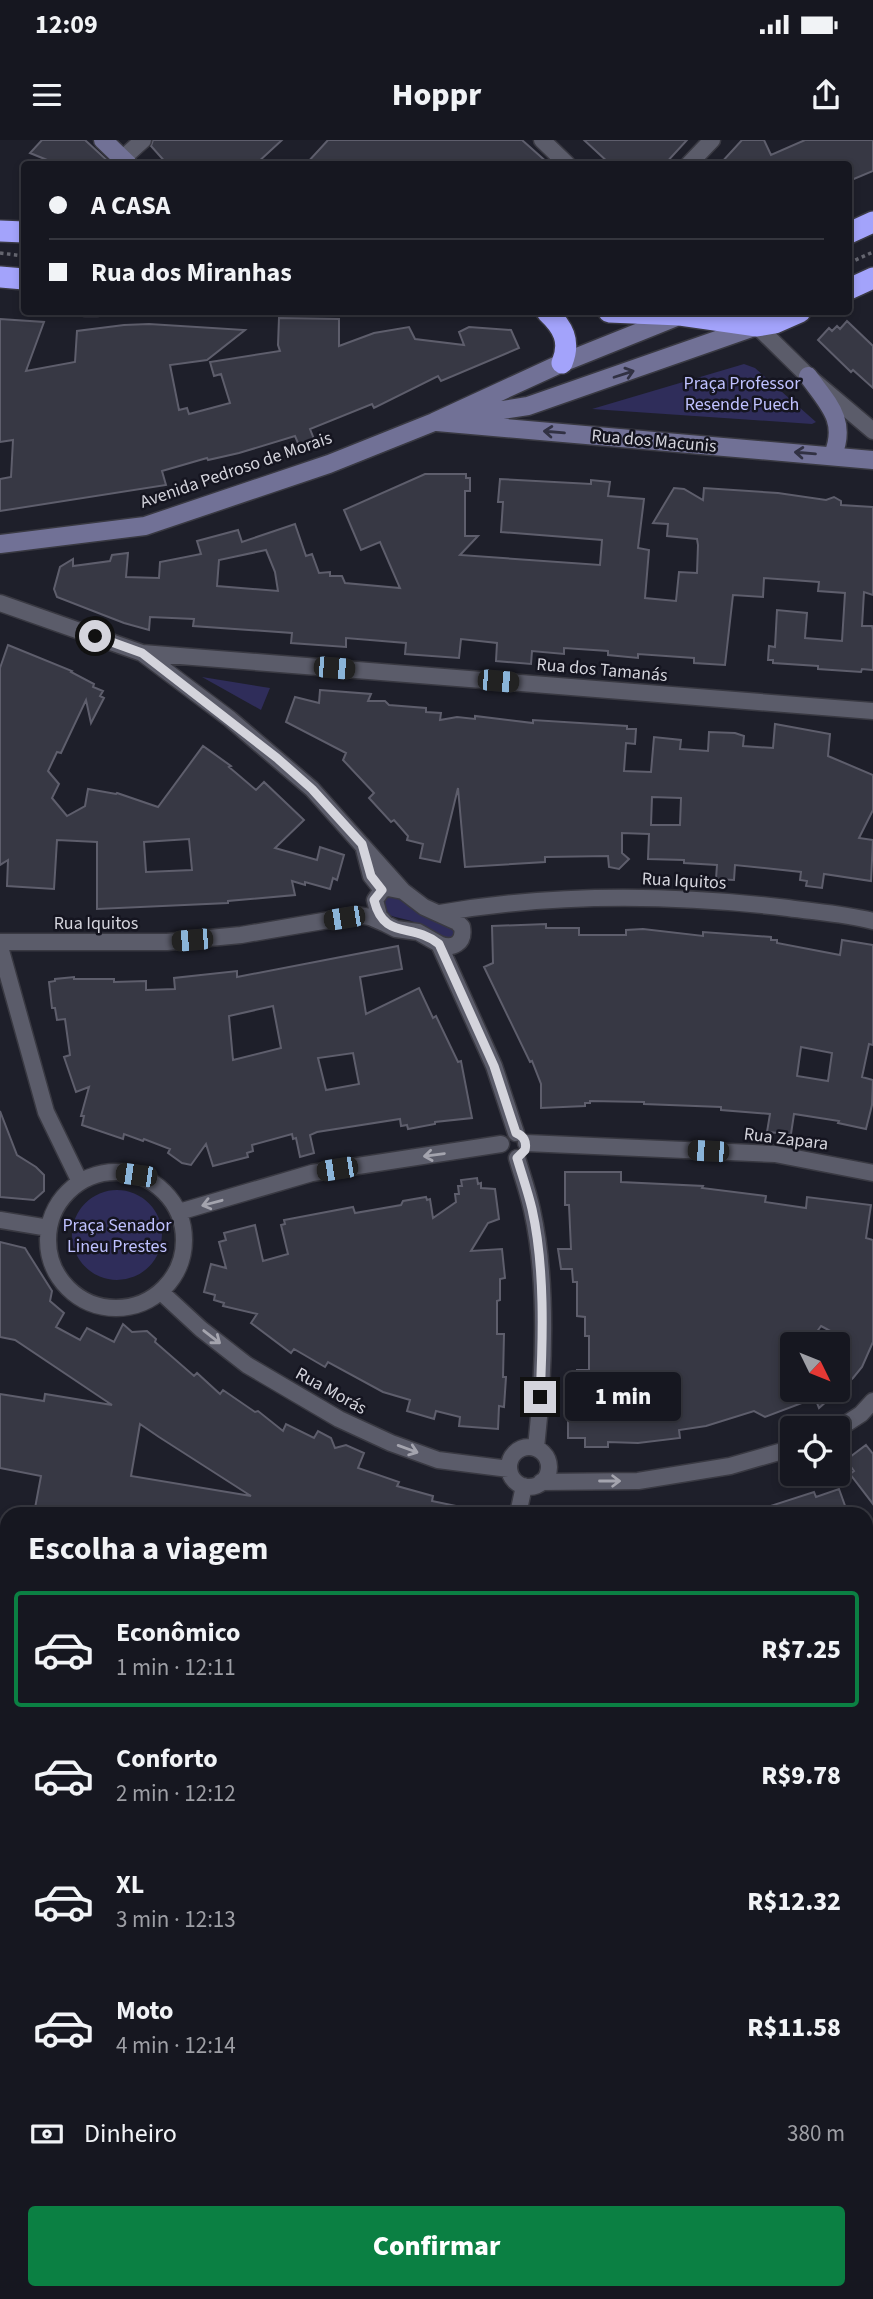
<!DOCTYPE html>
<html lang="pt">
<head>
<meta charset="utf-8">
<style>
  body { margin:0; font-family:"Source Sans 3",sans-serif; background:#1f2029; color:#f1f3f6; height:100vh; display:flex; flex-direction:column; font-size:26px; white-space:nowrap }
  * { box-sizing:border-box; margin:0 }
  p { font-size:23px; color:#9e9fa5 }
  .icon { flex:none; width:38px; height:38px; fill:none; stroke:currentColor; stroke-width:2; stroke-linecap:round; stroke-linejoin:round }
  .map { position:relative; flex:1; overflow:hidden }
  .sheet { position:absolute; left:0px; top:1367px; width:873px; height:793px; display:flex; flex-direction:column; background:#161720; border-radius:21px 21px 0 0; box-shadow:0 4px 10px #0003,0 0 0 2px #35363e }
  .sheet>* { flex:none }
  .top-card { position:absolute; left:21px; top:21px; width:831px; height:154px; border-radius:7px; box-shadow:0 4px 10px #0003,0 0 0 2px #35363e; display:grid; align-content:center; height:154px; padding:0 28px; background:#161720 }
  .needle { width:46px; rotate:133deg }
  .buttons { position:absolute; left:780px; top:1192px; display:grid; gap:14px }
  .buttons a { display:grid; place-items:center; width:70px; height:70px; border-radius:7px; background:#161720; box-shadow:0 4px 10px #0003,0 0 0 2px #35363e; font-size:35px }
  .end { position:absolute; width:32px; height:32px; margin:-16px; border:9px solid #d4d4dc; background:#111; box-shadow:0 0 0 4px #111 }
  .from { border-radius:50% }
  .bubble { position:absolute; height:49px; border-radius:7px; background:#161720; box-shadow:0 4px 10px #0003,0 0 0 2px #35363e; font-size:23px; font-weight:800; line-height:49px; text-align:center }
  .car { position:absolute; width:21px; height:42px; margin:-21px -10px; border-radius:9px; box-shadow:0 0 5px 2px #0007; background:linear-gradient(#222 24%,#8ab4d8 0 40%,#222 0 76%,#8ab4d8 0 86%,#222 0) }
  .top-card b { display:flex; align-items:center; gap:24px; height:66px; font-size:26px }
  .top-card b+b { border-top:2px solid #35363e }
  .top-card i { width:18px; height:18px; background:#f1f3f6 }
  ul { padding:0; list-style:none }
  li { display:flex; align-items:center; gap:21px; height:116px; margin:0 14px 10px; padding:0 14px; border:4px solid transparent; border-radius:7px }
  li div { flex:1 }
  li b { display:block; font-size:26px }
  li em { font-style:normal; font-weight:800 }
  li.current { border-color:#0b8043 }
  li>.icon { width:63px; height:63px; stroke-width:1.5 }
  h2 { padding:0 28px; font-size:32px; line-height:84px }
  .pay { display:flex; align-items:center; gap:18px; height:77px; padding:0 28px; font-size:26px }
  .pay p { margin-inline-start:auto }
  .button { display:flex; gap:14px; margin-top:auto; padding:14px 28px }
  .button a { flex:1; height:80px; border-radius:7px; background:#0b8043; color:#fff; font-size:28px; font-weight:800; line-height:80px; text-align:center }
  .status { display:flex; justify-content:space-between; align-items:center; height:49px; padding:0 35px; background:#161720; direction:ltr }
  .status svg { height:19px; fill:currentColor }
  header { display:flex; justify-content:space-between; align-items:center; height:91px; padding:0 28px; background:#161720; font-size:32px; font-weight:800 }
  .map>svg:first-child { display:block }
  .green { fill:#2f2d5a }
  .building { fill:#373844; stroke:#5e5e6c; stroke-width:2; fill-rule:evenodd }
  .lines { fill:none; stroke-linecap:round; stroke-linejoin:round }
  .lane-casing { stroke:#393942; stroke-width:11 }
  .street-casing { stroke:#393942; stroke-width:19 }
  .secondary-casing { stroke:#393942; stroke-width:21 }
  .highway-casing { stroke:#393942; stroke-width:24 }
  .path { stroke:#656670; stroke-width:3.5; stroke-dasharray:3.5 3.5; stroke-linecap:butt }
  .lane { stroke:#5b5c6a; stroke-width:8 }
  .street { stroke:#5b5c6a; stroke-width:16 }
  .secondary { stroke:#717196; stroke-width:18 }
  .highway { stroke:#a3a3fb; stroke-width:21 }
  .oneway { stroke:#313143 }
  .oneway2 { stroke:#a4a4ae }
  .route { stroke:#d4d4dc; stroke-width:9 }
  .labels { text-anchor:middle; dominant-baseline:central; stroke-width:5; stroke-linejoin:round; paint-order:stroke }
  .park-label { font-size:18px; fill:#bfc1ff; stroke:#151520 }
  .street-label { font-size:18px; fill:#d4d4dc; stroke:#151520 }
</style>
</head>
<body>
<div class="status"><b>12:09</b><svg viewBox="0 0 49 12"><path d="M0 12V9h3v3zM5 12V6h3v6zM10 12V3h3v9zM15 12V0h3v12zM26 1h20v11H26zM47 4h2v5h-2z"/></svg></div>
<header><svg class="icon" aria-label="menu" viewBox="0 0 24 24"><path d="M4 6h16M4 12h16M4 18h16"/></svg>Hoppr<svg class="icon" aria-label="share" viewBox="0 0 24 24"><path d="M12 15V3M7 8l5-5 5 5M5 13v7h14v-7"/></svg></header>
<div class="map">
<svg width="873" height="2159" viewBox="0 0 873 2159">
  <rect width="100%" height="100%" fill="#1e1f2a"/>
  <path class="green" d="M744,224L755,228L816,282L812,284L592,269Z
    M202,537L270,548L261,570Z
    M389,756H396L429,779L453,784L457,795L449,800C437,797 429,789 418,784C407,778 396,779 385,773L383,761Z
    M72 1095a45 45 0 1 1 90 0a45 45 0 1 1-90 0Z"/>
  <path class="building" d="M42,0H85L111,24H57L30,13Z
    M153,0H282L256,24H167L151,6Z
    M328,0H522L549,24H306Z
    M584,0H687L665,24H610Z
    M742,0H764L771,15L805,0H873V31L849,41V24H720Z
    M279,178L339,179V206L374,193L409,187L415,199L464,205L459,192L469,187L511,190L519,208L441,241L438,236L374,268L372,264L310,289L316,304L301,310L295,296L239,313L208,320L207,318L162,331L166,345L0,371V339L11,337L13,300L0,302V179L44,182L26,231L75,222L77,191L124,185L149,184L245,190L207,220L170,225L179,270L187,268L189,274L230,263L221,234L214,236L210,222L280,211L278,205Z
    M847,181L873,206V248L853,230L851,232L818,200L829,188L832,191L837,186L840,189Z
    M425,334H466V338H470V351H465V396H478L460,415L600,425L602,400L501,392L503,362H498L500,339L591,344V340L610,342L608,356L644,359L638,408L649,410L645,458L676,461L679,432L697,433L698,405L697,399L667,396L668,384L653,383L674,348L684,349L703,360L704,348L778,353L826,360L834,357L841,361V365L873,367V455L864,452L862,486H872L873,490V530L862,529L861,532L818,529V526L773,523V520H768L769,506L775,507L777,470L807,473L805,498L842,501L845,453L818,451L819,442L764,438L763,457L733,455L725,525L694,523V518L638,514V518L608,515V511L564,508V514L532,511L531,524L496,521L497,503L461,499L459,518L405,514L406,503L346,498V507L291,503L292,493L193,486L194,479L150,477L149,490L124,483L57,457L54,449L60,427L73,419V426L110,421L112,415L128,413L126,437L159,438L160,422L201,414L197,401L238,390L242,402L295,384L306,416L312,414L319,433L330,432V436H342L345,443L400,448L380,402L361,410L344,370ZM266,410L275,432L278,451L217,446L219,420Z
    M8,505L72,531L71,532L94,544L93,547L103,551L100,556L104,558L91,583L86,560L61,613L57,612L48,631L59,644L52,658L67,676L85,666L88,649L116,654L117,653L158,667L203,606L231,626L229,627L256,650L264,642L304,680L275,708L317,720L320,707L344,715L337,740L333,738L330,749L305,742V745L292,741L295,755L228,761V763L97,769V702L57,700L54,749L7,746L8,720L0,725V528ZM189,699L192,730L146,732L144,702Z
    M320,550L371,554L368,561H385L389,565L426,568V572L441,573L440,580L457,577L475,579V576L533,583V580L627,586V589H636L635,604L626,603L624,631L651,632L654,597L681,600L680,609L708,611L709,592L735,593L744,596L743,606L773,608L775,584L830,594L828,616L873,635V670L859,698L873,700L871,741L824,734L822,748L806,746L807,741L800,740L801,732L735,725L734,740L716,739L717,725L684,723V720L648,719L649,694L622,693V713L629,719L619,729L609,727L608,716L545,717V722L465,727L458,648L440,722L420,718L423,704L407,700L408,696L394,680L391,682L369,658L374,653L343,620L346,613L286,582L295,557L319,563ZM652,657L681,658L680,685H651Z
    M546,784V788H579V795H626V790L643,789L703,796V792L771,797V800H777V803L840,815L842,800L873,805V905L869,904L862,937L873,940L872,965L866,989L838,983L839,981L794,974L791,994L767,992L770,974L721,970V967L644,964V962L590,961V963H585V966L541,968V944L532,921L530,922L484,827L493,823L492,786ZM801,907L832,913L828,941L797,936Z
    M398,806L402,829L360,837L366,874L419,848L433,878L436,876L458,922L461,921L472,978L435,982V984L408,989L407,985L401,986L400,979L317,992L310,995L314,1013L300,1017L296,998L293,999L292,994L252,1005L253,1011L247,1013L248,1017L213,1026L206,1004L191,1025L182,1023L168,1013L170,1009L144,999L143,1001L124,994L123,999L82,985L84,976H81L89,947L76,952L64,917L70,915L65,879L57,880L55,868H52L49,842L55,841V839L74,837V839H114V842L146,841V850L175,849L174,838L237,831V837ZM273,866L281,908L233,920L229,876ZM353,913L359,944L326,950L318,918Z
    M0,971L17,1015L36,1027L44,1035V1051L34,1060L0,1057Z
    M565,1032H621V1042L703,1046L702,1048L766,1056L765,1062L806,1068L807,1057L871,1065L866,1098L873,1100V1202L862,1227L853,1238L819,1268L815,1258L765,1277L754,1271L706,1286L679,1290L680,1298L638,1303L608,1302V1307H585V1298H568V1277H571L572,1237H577V1230H589V1196H585V1177L577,1176V1142H573L572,1129H561L558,1109H571L569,1065H565ZM821,1186L838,1195V1250H793V1204H808Z
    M477,1038L478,1044L481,1043V1048L495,1049L499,1079L488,1083L471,1111L502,1109L505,1138L500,1139V1160L497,1161V1194H504L503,1237H506L504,1267L499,1266L498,1289L459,1286L460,1277L436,1271L434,1279L407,1271L410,1260L383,1252L328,1222L325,1227L294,1209L291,1213L251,1183L257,1174L223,1166L224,1163L214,1160L215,1155L204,1152L211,1124L226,1128L219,1102L226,1100L224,1093L255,1085L263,1121L288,1114L281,1085L285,1084L284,1080L353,1067L355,1073L401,1065L403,1061L426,1057L427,1060L430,1059L433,1078L456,1062L455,1054H459L458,1046H462L461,1040Z
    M0,1102L25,1108L28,1113L52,1151L50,1161L64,1173L56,1187L80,1200L87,1188L114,1202L123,1184L132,1192L147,1191L156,1199L155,1202L194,1236L197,1233L220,1254L223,1250L255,1272L258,1271L283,1291L286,1284L314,1298L318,1291L331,1298L335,1308L346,1305L364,1313L358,1328L399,1342L397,1346L433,1356L432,1361L461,1367L460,1374H56L35,1368L41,1336L0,1328V1254L44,1261L45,1254L112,1265L15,1200L0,1197ZM140,1284L159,1297L251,1356L131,1336Z
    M866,1305L873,1314V1364L850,1334L854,1331L846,1320Z
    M839,1349L848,1374H756L755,1371L814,1352L816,1357Z"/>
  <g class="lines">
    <defs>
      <path id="lane" d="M85,172H97"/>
      <path id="street" d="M542,0L567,24
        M122,19L143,0
        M689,24L712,0
        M757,186L808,236L873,291
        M0,463L142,513L873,571
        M142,513L230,579L312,649L403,751
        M364,709L371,736L382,750
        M440,773C555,753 672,754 788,768C816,772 845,774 873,781
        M0,802H167L241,795L358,775L370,777L386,784
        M439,804C453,810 465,803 462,787L457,782L424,767L403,751L388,748L382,750L375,760L379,776L386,784L396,789L418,792L439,804L494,926L516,993
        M0,807L46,972L80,1042
        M526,1003L775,1014L873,1033
        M517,1018C522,1035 528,1052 532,1070C548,1142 544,1234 536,1308
        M48 1100a68 68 0 1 1 136 0a68 68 0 1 1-136 0Z
        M179,1072L312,1033L501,1004
        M0,1080L49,1088
        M161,1152L201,1189L247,1225L339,1279L391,1303L438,1320L509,1329
        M838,1289L861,1274L873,1261
        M509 1327a20 20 0 1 1 40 0a20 20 0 1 1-40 0Z
        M541,1342L638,1341L730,1326L793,1308
        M518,1374L524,1346
        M0,1411L7,1413
        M0,1565L7,1567
        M866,1565L873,1566
        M0,1718L7,1719
        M866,1870L873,1871
        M0,2020L7,2021
        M747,2152L784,2159
        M378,2159L380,2152"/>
      <path id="secondary" d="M103,0L128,24
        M808,236C828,264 847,280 833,315
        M457,277L528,266L757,186
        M437,282L873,320
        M0,404L145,386L329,324L434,282L562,223L679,176"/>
      <path id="highway" d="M0,91L24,92
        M849,93L873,82
        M0,137L24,139
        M849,149L873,138
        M547,172C563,187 571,201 562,223
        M609,172L680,175L757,186L775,183L800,172"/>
    </defs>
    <use href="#lane" class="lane-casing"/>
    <use href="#street" class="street-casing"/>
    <use href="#secondary" class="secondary-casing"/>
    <use href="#highway" class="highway-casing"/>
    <path class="path" d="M0,113L24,116
      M849,123L873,112"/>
    <use href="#lane" class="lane"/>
    <use href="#street" class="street"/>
    <use href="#secondary" class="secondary"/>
    <use href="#highway" class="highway"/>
  </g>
  <defs><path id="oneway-shaft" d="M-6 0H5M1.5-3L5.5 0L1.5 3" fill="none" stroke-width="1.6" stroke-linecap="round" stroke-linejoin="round" transform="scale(1.75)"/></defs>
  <g class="oneway">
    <use href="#oneway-shaft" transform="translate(624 234) rotate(-18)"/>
    <use href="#oneway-shaft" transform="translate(554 292) rotate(-175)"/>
    <use href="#oneway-shaft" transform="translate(805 313) rotate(-175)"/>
  </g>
  <g class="oneway2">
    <use href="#oneway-shaft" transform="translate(434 1015) rotate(172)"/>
    <use href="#oneway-shaft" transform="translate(212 1063) rotate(165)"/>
    <use href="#oneway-shaft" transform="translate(212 1197) rotate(38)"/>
    <use href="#oneway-shaft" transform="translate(408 1309) rotate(20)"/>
    <use href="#oneway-shaft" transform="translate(610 1341)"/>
  </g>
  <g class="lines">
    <path class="route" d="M95,496L142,513L277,618L312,649L362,704L371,736L382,750L374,760C384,801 412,782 439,804L494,926L516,993C524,996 527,1002 525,1010L517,1018C522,1035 528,1052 532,1069C545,1127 543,1198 540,1257"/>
  </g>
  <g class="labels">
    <g class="park-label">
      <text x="742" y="243">Praça Professor<tspan x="742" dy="21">Resende Puech</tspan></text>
      <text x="117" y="1085">Praça Senador<tspan x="117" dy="21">Lineu Prestes</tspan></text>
    </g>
    <g class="street-label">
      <text transform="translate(654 301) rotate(5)">Rua dos Macunis</text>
      <text transform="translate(236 330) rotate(-19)">Avenida Pedroso de Morais</text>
      <text transform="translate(602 530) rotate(5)">Rua dos Tamanás</text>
      <text transform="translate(684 741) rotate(3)">Rua Iquitos</text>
      <text x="96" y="783">Rua Iquitos</text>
      <text transform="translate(786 999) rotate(7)">Rua Zapara</text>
      <text transform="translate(331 1251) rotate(29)">Rua Morás</text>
    </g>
  </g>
</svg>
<div class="buttons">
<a><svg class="needle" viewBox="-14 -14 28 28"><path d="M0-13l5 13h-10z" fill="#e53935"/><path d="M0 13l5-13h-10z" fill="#9e9fa5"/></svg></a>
<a><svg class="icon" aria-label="locate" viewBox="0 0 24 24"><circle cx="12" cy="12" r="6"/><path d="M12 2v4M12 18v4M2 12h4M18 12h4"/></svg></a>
</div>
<i class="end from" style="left:95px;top:496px"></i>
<i class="end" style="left:540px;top:1257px"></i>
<div class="bubble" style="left:565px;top:1232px;width:116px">1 min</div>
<i class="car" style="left:334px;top:528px;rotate:95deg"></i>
<i class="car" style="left:498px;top:541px;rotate:95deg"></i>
<i class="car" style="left:344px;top:778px;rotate:261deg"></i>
<i class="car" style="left:192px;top:800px;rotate:265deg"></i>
<i class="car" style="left:708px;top:1011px;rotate:273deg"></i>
<i class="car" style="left:337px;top:1029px;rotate:261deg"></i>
<i class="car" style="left:136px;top:1035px;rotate:278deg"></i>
<div class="top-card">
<b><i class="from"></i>A CASA</b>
<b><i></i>Rua dos Miranhas</b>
</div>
<section class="sheet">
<h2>Escolha a viagem</h2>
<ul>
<li class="current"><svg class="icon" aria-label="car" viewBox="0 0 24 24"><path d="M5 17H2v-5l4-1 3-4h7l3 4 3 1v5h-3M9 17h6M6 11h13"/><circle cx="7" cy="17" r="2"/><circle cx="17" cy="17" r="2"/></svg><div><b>Econômico</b><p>1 min · 12:11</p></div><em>R$7.25</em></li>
<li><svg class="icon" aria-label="car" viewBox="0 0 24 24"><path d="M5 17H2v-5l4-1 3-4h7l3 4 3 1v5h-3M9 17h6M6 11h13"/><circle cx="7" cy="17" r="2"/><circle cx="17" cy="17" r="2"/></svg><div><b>Conforto</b><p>2 min · 12:12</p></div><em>R$9.78</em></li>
<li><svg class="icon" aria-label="car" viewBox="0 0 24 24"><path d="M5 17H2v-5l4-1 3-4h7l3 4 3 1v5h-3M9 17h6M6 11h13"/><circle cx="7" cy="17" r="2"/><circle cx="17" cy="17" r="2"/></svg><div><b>XL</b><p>3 min · 12:13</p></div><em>R$12.32</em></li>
<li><svg class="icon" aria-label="car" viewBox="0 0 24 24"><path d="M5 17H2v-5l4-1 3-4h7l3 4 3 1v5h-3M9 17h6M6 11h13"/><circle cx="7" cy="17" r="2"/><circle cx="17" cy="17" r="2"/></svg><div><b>Moto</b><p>4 min · 12:14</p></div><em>R$11.58</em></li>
</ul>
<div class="pay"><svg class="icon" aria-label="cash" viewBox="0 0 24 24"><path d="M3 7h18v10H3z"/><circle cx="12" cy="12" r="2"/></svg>Dinheiro<p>380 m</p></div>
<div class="button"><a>Confirmar</a></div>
</section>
</div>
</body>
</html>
